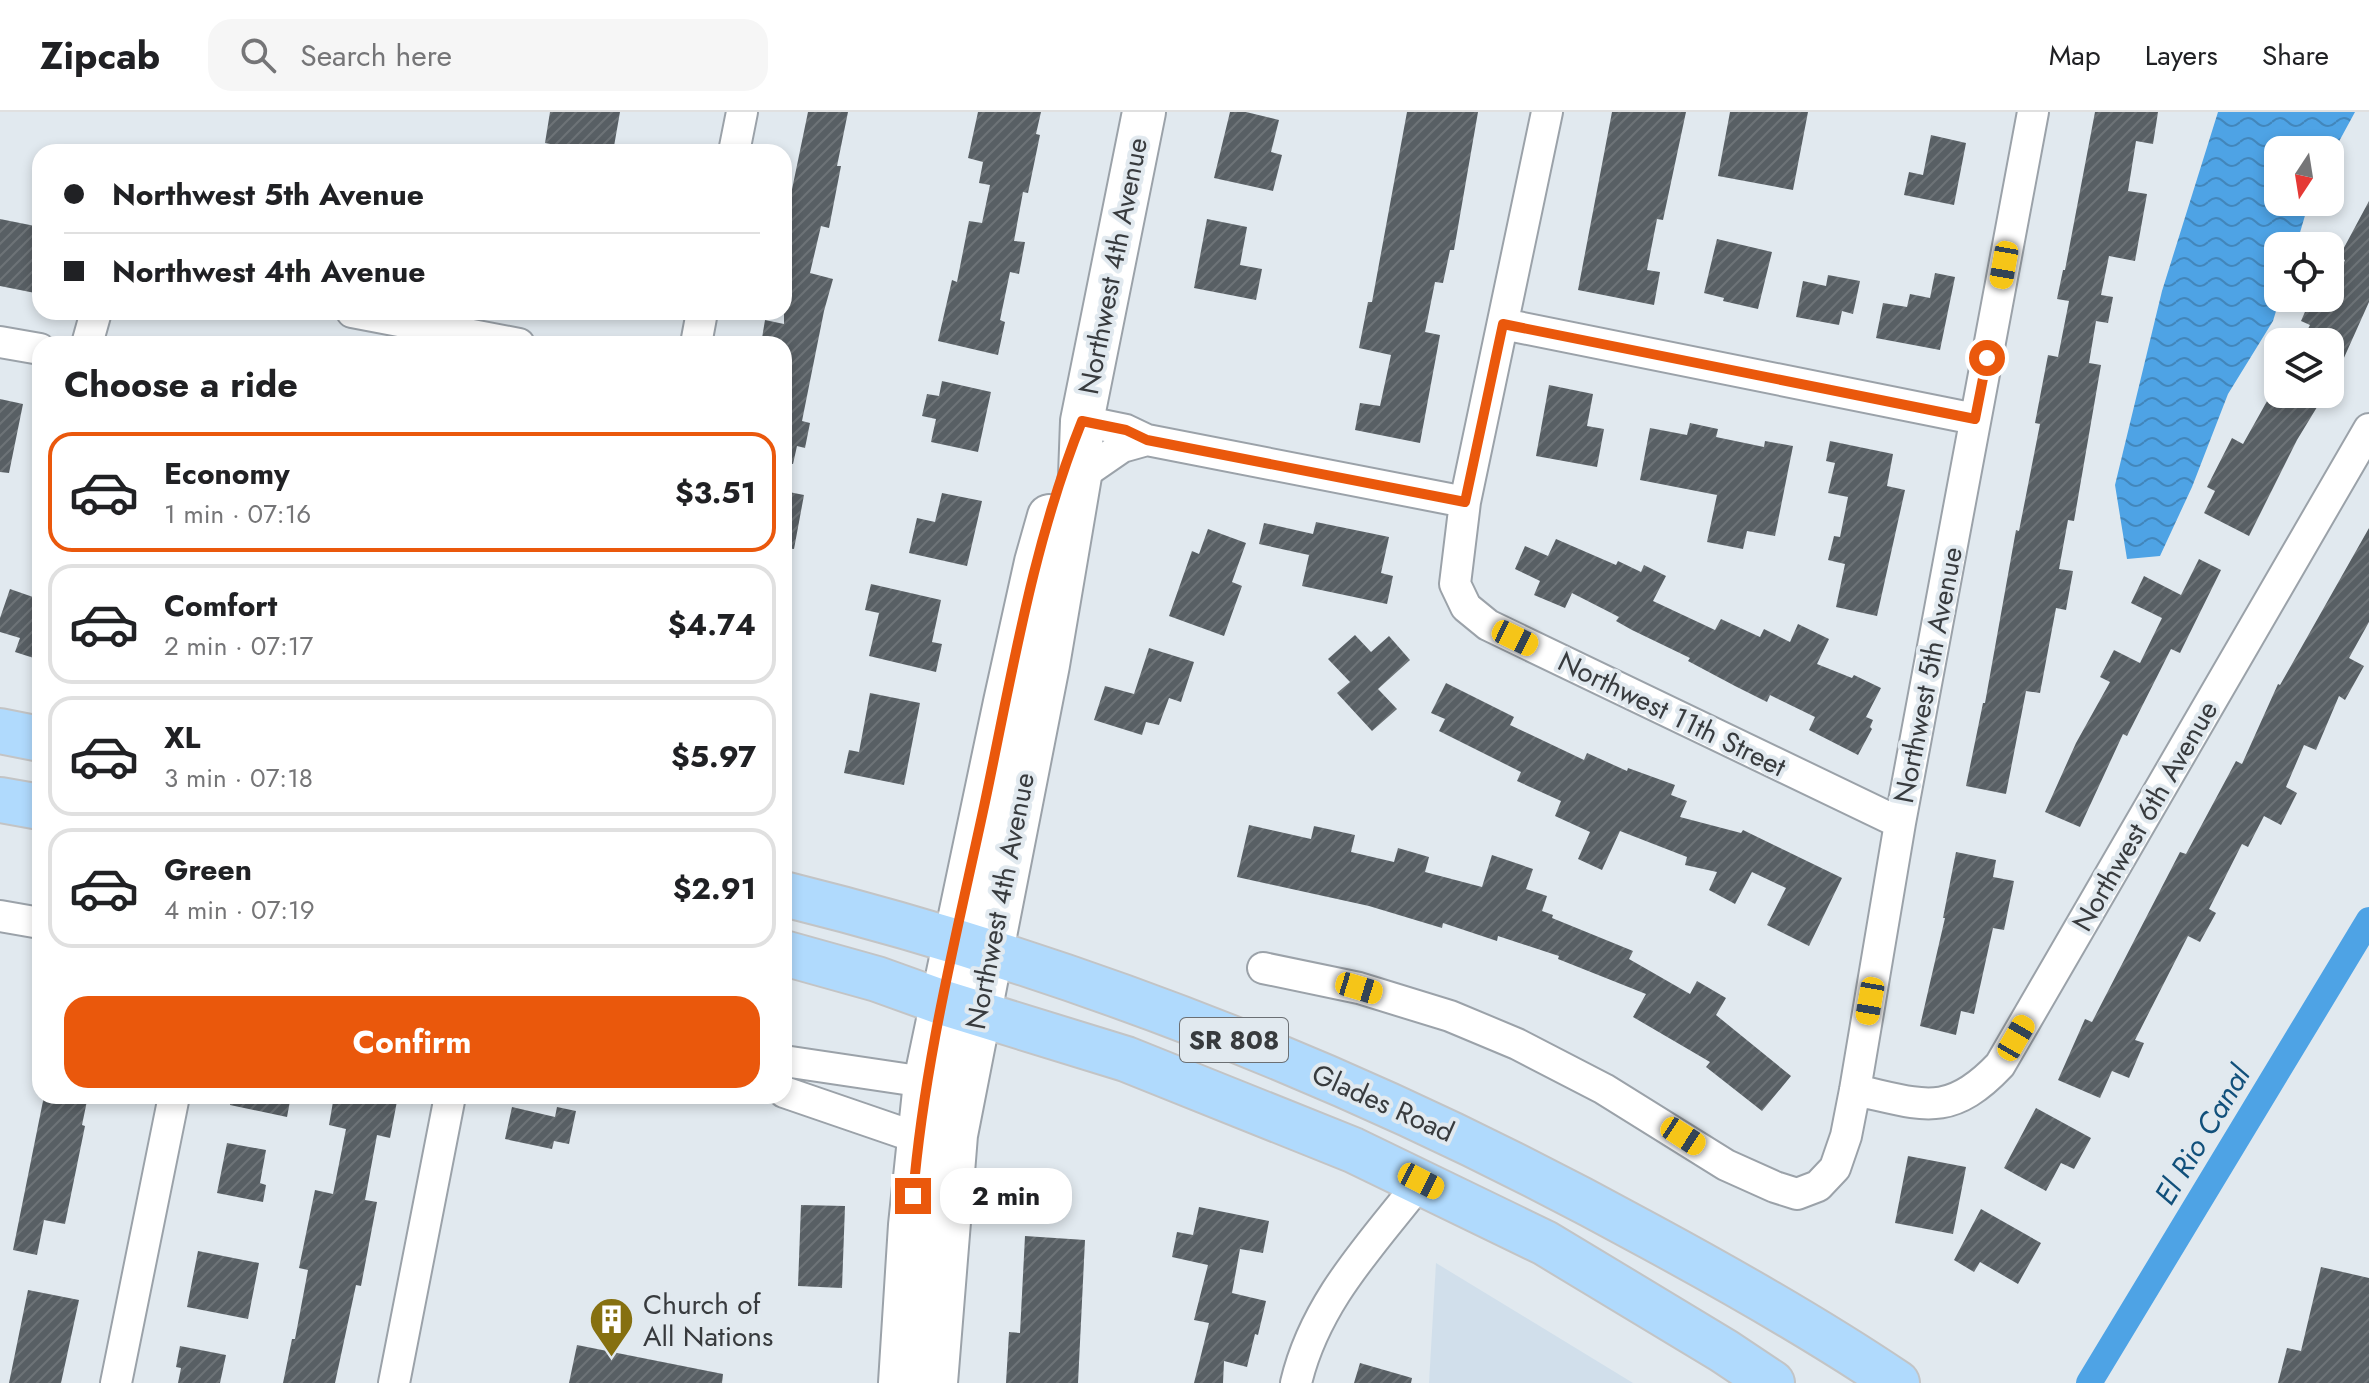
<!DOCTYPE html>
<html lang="en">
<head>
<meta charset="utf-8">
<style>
  body { margin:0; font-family:Jost,sans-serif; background:#f6f6f6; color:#202124; height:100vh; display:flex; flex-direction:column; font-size:30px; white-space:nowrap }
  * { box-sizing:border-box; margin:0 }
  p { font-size:26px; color:#757577 }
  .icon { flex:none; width:44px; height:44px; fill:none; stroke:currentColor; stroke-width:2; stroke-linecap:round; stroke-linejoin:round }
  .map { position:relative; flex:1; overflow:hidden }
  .panel { position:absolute; left:32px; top:224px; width:760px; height:768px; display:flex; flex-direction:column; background:#fff; border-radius:24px; box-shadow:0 4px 12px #0003 }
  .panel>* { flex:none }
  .guide { position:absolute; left:32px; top:32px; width:760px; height:176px; border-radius:24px; box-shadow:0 4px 12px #0003; display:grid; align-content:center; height:176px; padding:0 32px; background:#fff }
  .needle { width:52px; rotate:192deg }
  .buttons { position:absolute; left:2264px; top:24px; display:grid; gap:16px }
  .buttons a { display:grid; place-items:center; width:80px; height:80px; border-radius:16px; background:#fff; box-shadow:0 4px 12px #0003; font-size:40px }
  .end { position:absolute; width:36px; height:36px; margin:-18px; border:10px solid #ea580c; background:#fff; box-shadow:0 0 0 4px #fff }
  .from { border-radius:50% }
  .bubble { position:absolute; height:56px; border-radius:24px; background:#fff; box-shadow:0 4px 12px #0003; font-size:26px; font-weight:700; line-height:56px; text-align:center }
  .car { position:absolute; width:24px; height:48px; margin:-24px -12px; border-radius:10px; box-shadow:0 0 6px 2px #0007; background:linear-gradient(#f5c518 24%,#345 0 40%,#f5c518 0 76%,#345 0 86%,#f5c518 0) }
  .guide b { display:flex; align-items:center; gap:28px; height:76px; font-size:30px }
  .guide b+b { border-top:2px solid #e0e0e0 }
  .guide i { width:20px; height:20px; background:#202124 }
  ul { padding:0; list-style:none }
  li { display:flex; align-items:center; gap:24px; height:120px; margin:0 16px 12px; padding:0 16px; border:4px solid #e0e0e0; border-radius:24px }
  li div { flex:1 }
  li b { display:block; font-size:30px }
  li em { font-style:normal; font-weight:700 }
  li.on { border-color:#ea580c }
  li>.icon { width:72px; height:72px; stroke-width:1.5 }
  h2 { padding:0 32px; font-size:36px; line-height:96px }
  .primary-button { display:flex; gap:16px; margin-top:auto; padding:16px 32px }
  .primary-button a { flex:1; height:92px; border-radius:24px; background:#ea580c; color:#fff; font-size:32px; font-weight:700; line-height:92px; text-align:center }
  header { display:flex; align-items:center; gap:48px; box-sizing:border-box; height:112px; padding:0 40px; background:#fff; border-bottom:2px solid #e0e0e0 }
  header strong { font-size:38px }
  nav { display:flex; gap:44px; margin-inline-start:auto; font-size:28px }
  .search { width:560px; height:72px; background:#f6f6f6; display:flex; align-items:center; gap:20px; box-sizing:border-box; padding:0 28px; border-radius:24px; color:#757577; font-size:30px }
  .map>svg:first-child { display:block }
  .built { fill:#d1dfeb }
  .water { fill:url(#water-waves) }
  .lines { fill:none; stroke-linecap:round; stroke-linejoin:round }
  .canal { stroke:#4ea3e5; stroke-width:26 }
  .building { fill:url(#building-hatch) }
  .street-casing { stroke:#9ba2a9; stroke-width:34 }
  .secondary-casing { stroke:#9ba2a9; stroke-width:46 }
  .primary-casing { stroke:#c3c4c5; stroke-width:48 }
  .street { stroke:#fff; stroke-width:30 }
  .secondary { stroke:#fff; stroke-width:42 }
  .primary { stroke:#b0dafd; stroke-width:44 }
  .route { stroke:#ea580c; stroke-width:10 }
  .labels { text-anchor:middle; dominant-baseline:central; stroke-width:8; stroke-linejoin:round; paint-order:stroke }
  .shield { fill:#e1e9ef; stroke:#6b6f73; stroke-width:2 }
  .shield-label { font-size:26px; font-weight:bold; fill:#383b3e }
  .street-label { font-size:28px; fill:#383b3e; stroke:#e1e9ef }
  .poi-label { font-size:28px; fill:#383b3e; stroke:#e1e9ef; text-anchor:start }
  .water-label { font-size:30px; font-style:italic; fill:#11507b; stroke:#e1e9ef }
</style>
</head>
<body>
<header>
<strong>Zipcab</strong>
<div class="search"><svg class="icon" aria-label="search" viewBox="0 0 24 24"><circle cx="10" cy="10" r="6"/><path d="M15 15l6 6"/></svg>Search here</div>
<nav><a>Map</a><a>Layers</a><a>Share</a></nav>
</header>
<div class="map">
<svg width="2369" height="1271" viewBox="0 0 2369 1271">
  <defs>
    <pattern id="water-waves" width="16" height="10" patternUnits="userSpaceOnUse" patternTransform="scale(2)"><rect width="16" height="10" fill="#4ea3e5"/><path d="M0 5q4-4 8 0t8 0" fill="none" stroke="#4286bb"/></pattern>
    <pattern id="building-hatch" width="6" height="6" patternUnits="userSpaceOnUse" patternTransform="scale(2)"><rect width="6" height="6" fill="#585f64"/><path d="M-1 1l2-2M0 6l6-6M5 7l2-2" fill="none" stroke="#6d7377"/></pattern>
  </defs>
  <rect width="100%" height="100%" fill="#e1e9ef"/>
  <path class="built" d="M1436,1151L1633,1271H1429Z"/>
  <path class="water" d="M2218,0H2355L2330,46V38H2278V90H2309L2296,134H2278V186H2280L2273,209L2228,282L2192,375L2160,444L2127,447L2115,373L2162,179Z"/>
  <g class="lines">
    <path class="canal" d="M2089,1271L2369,808"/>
  </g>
  <path class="building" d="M550,0H620L613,40H593L545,31Z
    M808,0H848L837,54H841L829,116L821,114L810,161L833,167L824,199L802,309L810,311L805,336L797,334L793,352L784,351V232H761L765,208L784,212V116Z
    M978,0H1041L1036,22L1040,23L1028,81L1023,80L1014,129L1025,130L1019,162L1010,160L1000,208L1005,210L998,243L938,229L952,168L957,170L969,109L982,111L990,73L979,71L983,50L968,46Z
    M1230,0H1246L1279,8L1271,40L1282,43L1273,79L1214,66Z
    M1407,0H1478L1454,138H1450L1443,171L1435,170L1425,220L1440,223L1420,331L1355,318L1360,291L1380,294L1391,243L1359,236L1368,190H1372Z
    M1612,0H1686L1663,108L1657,107L1647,158L1660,160L1654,193L1578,178Z
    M1730,0H1808L1793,78L1718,64Z
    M2095,0H2158L2153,32L2136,29L2128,79L2147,82L2135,149L2109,144L2101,183L2113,185L2108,211L2096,209L2089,251L2101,253L2074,409L2068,408L2059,457L2073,459L2066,498L2056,496L2040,581L2026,579L2006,682L1966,674L1983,591H1985L2016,418L2019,419L2040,312L2035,311L2048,243L2058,245L2069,189L2057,187L2063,158H2065Z
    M1931,23L1966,31L1954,93L1904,83L1909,60L1923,63Z
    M2369,89V190L2330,277V230H2301L2310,213L2301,209L2311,186H2330L2345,148L2339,145Z
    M0,107L40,115V182L0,174Z
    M1207,107L1247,115L1240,153L1262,157L1256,188L1194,176Z
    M1717,127L1772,140L1758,197L1723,189L1724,186L1704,181Z
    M1935,161L1955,165L1940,238L1876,226L1883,191L1907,195L1910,182L1930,186Z
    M1828,163L1860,169L1853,202L1842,199L1839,213L1796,205L1803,169L1826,174Z
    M942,269L991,280L978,340L931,330L936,307L922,304L927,282L939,284Z
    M1549,273L1593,282L1587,314L1604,317L1597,355L1536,344Z
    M2271,282H2325L2297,328L2249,424L2204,401L2215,379L2207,375L2232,326L2243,332Z
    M0,287L23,292L9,361L0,360Z
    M1690,311L1718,317L1716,325L1764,335L1765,329L1793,334L1775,424L1747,419L1743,437L1707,430L1717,383L1640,368L1650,316L1687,323Z
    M1830,329L1893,342L1887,374L1905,378L1877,504L1836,495L1845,452L1828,448L1834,424L1840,425L1848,385L1828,381L1835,351L1826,349Z
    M784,379L804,383L794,437L784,436Z
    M942,381L982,389L967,454L909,441L917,406L935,410Z
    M1316,410L1389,425L1381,461L1393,464L1387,492L1302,474L1309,443L1259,432L1264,411L1313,422Z
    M2369,416V510L2349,546L2364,554L2345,588L2339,584L2316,638L2304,633L2286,675L2297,681L2281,713L2264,704L2248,735L2242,732L2209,797L2216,801L2200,830L2188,824L2135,928L2144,931L2129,966L2112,959L2100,986L2058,968L2085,907L2092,910L2180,740L2186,742L2236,649L2242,652L2278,572L2280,573Z
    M1208,417L1246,431L1232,470L1242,474L1224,524L1169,504L1192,439L1199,442Z
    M1556,427L1616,453L1618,449L1641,460L1644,453L1666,464L1653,489L1715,518L1721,507L1760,525L1764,517L1790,530L1798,512L1829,527L1817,552L1852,566L1854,563L1881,576L1866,605L1873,608L1870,615L1872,617L1858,643L1809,618L1815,605L1770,583L1767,590L1735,574L1688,549L1690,546L1632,518L1616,509L1619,505L1572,481L1565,496L1534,483L1540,469L1515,457L1525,434L1548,444Z
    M2199,447L2221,458L2180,541L2171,537L2127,624L2123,622L2080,715L2045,700L2076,631L2110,570L2100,565L2114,538L2140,551L2162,506L2131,491L2144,464L2181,483Z
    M871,472L941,488L932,530L942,532L936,560L869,544L879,501L865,498Z
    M36,475L40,476V548L15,540L20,526L0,520V506L10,477L33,485Z
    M1355,523L1371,540L1389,524L1410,548L1378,577L1397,597L1372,619L1337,581L1350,570L1328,547Z
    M1149,536L1194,550L1181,590L1169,586L1159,613L1146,610L1142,623L1094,608L1105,574L1134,582Z
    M1446,571L1514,605L1510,613L1584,648L1587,641L1627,659L1628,656L1675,673L1671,683L1687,689L1680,705L1741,721L1743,718L1842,766L1809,834L1767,813L1786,776L1752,760L1735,792L1709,778L1717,760L1685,753L1687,745L1620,719L1602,758L1578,747L1590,720L1555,704L1561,689L1517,669L1521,660L1439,619L1445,607L1431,601Z
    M870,581L920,591L904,673L844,661L849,638L859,640Z
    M1249,713L1311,727L1314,714L1355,723L1351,740L1394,750L1398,736L1429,745L1425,760L1482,775L1492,743L1533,757L1526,777L1547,784L1542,799L1553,803L1552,806L1633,839L1629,847L1690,882L1697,869L1726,886L1716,903L1791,964L1762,999L1706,955L1710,950L1633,905L1646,882L1558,847L1559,844L1498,824L1497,829L1443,811L1442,816L1369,794L1237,765Z
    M1956,740L1996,748L1993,765L2014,769L2004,818L1993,816L1974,902L1961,899L1956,923L1920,914L1945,806H1943Z
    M44,984H88L82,1013L85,1014L65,1112L44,1108L37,1143L13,1138Z
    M231,984H291L287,1005L230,993Z
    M334,984H398L390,1026L377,1023L365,1088L377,1090L361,1174L356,1173L335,1271H283L292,1227H295L308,1158L299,1156L315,1078L333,1082L346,1017L329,1013Z
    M512,995L555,1005L557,995L576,999L569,1032L554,1029L552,1037L505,1027Z
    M2036,996L2091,1026L2074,1057L2061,1051L2046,1079L2004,1056Z
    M227,1031L266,1038L260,1071L266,1073L263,1090L217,1081Z
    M1908,1044L1966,1055L1953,1122L1895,1111Z
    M801,1093L845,1094L842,1176L798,1174Z
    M1199,1095L1269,1109L1263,1141L1240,1137L1232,1181L1266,1189L1258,1223L1255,1222L1247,1255L1224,1249L1223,1271H1194L1209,1211L1194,1208L1208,1153L1172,1145L1177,1120L1193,1123Z
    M1981,1097L2041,1131L2018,1172L1980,1150L1974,1160L1954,1148Z
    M1025,1124L1085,1128L1078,1271H1006L1009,1220L1020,1221Z
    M198,1139L259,1151L248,1207L187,1195Z
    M2321,1155L2369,1166V1271H2278L2287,1236L2301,1239Z
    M28,1178L79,1188L61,1271H9Z
    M577,1233L723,1262L722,1271H569Z
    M180,1234L226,1243L220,1271H178L181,1256L176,1255Z
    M1360,1251L1412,1266L1411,1271H1354Z"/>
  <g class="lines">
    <defs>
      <path id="street" d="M1547,0L1465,390L1455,472L1466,495L1488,513L1900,711
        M734,40L742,0
        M352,200L519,232
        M1503,212L1975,307
        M0,230L40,237
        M87,232L96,200
        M696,232L702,200
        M1082,309L1126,318L1147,328L1465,390
        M1080,364L1122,335L1147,328
        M0,804L40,811
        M1263,856L1359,876L1450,904L1517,932L1604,977L1726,1053L1775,1075L1797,1082L1818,1074L1835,1056L1846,1024L1855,978L1900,711L2033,0
        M784,949L925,970
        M1855,978C1921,992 1948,1008 2000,953L2369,317
        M784,980L918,1026
        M116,1271L174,984
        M394,1271L450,984
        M1296,1271C1315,1190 1371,1133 1421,1069"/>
      <path id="secondary" d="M900,1271L910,1113L925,970L1005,590L1036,450L1049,404
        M936,1271L956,1023L1048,553L1080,364L1082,309L1144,0"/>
      <path id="primary" d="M0,619L40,627
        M0,688L40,695
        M784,782C1086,857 1377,974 1649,1124C1734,1170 1817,1217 1897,1271
        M784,841L877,867L941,890L1126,947L1353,1038L1545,1131L1724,1239L1772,1271"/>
    </defs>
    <use href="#street" class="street-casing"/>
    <use href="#secondary" class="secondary-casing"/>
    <use href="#primary" class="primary-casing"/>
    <use href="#street" class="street"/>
    <use href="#secondary" class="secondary"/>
    <use href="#primary" class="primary"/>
  </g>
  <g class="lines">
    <path class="route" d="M913,1084C924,950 957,821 985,690C1012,562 1033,431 1082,309L1126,318L1147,328L1465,390L1503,212L1975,307L1987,246"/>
  </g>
  <defs>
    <symbol id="building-pin" viewBox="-11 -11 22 30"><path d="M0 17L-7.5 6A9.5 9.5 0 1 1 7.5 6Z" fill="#867010" stroke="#e1e9ef"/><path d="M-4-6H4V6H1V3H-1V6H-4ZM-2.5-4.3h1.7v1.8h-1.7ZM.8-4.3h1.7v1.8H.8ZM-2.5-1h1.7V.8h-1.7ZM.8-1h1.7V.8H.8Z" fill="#fff"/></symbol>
  </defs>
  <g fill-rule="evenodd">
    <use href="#building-pin" x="586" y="1182" width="51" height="69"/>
  </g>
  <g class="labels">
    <rect class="shield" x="1180" y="906" width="108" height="44" rx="6"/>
    <g class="shield-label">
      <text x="1234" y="928">SR 808</text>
    </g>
    <g class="street-label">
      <text transform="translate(1113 154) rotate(-79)">Northwest 4th Avenue</text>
      <text transform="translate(1928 563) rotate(-79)">Northwest 5th Avenue</text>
      <text transform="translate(1672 602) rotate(26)">Northwest 11th Street</text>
      <text transform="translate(2145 704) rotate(-60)">Northwest 6th Avenue</text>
      <text transform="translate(1000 789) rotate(-79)">Northwest 4th Avenue</text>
      <text transform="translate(1383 991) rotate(24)">Glades Road</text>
    </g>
    <g class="poi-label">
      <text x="643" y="1192">Church of<tspan x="643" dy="32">All Nations</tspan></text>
    </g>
    <g class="water-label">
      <text transform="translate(2202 1023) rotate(-59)">El Rio Canal</text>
    </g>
  </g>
</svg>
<div class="buttons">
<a><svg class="needle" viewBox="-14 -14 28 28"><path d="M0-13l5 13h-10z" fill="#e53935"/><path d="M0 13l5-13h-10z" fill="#757577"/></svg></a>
<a><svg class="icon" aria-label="locate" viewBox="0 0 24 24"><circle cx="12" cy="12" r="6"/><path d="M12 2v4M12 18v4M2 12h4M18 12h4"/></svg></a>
<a><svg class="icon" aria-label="layers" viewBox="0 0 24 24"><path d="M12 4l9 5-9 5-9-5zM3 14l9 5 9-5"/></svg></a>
</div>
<i class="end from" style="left:1987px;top:246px"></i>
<i class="end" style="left:913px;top:1084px"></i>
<div class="bubble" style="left:940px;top:1056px;width:132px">2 min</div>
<i class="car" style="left:2004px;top:153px;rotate:190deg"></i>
<i class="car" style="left:1515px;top:526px;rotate:116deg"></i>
<i class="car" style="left:1359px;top:876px;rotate:107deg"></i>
<i class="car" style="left:1870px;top:889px;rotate:190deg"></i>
<i class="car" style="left:2016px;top:926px;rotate:30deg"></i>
<i class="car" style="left:1683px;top:1024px;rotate:123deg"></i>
<i class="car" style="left:1421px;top:1069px;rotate:117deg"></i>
<div class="guide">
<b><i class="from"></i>Northwest 5th Avenue</b>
<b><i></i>Northwest 4th Avenue</b>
</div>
<section class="panel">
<h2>Choose a ride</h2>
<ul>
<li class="on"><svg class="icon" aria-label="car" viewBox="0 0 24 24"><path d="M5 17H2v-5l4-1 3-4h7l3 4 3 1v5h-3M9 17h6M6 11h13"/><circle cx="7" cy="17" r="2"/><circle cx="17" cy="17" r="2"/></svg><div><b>Economy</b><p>1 min · 07:16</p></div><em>$3.51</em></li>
<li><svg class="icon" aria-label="car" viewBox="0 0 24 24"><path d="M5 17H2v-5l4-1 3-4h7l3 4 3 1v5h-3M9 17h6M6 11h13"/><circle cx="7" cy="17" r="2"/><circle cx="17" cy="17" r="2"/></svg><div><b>Comfort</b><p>2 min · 07:17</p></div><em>$4.74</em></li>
<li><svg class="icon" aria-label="car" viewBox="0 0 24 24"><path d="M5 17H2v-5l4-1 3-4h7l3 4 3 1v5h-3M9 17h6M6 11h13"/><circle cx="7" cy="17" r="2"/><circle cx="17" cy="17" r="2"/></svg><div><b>XL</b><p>3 min · 07:18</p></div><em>$5.97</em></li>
<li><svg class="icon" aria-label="car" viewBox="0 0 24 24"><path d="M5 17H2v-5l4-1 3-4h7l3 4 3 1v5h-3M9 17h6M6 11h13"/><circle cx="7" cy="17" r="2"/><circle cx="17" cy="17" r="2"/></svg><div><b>Green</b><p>4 min · 07:19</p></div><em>$2.91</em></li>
</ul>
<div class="primary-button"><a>Confirm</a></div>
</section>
</div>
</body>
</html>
